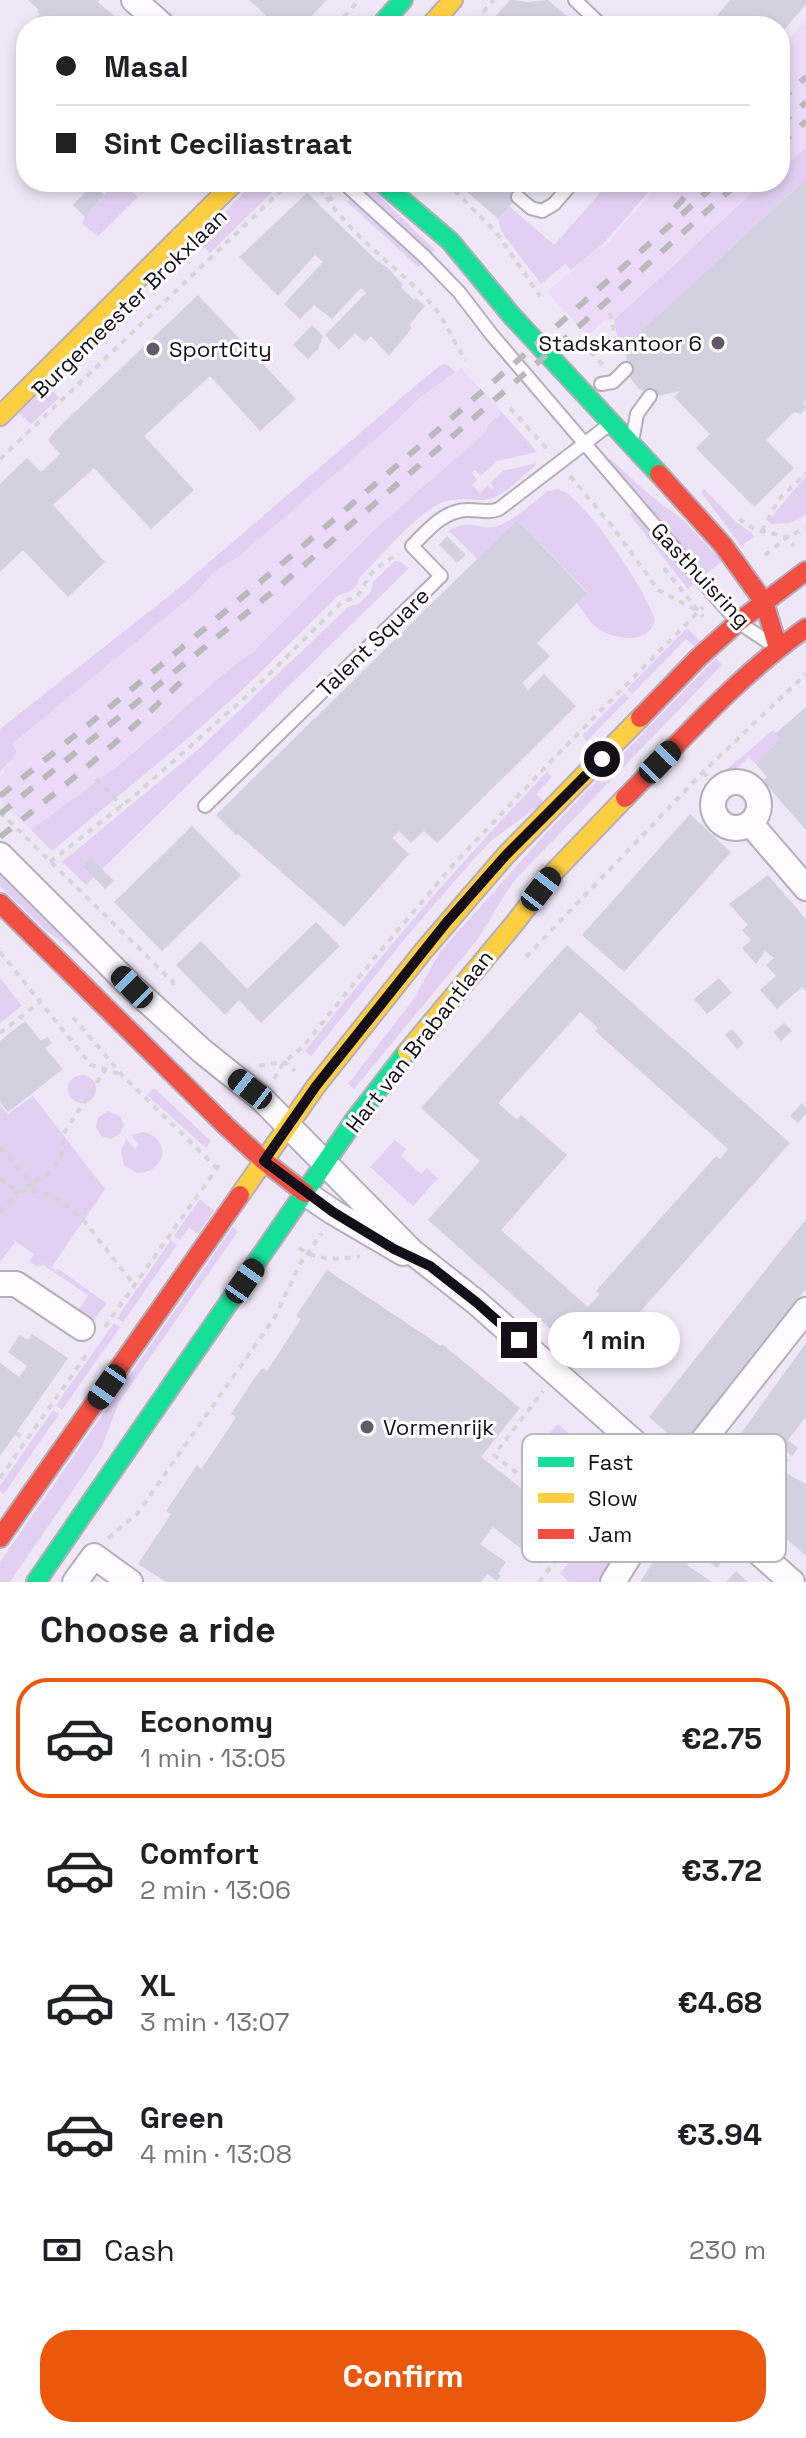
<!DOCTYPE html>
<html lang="en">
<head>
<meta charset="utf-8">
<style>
  body { margin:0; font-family:"Space Grotesk",sans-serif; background:#f6f6f6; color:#202124; height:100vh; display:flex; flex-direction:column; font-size:30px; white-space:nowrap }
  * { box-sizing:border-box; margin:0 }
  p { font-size:26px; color:#757577 }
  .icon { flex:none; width:44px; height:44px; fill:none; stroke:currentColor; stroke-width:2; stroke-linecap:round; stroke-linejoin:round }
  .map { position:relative; height:1582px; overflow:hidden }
  .details { display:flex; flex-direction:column; background:#fff; flex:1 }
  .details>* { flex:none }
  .hud { position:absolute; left:16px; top:16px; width:774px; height:176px; border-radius:32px; box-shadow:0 4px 12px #0003; display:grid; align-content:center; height:176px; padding:0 40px; background:#fff }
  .end { position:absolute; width:36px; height:36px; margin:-18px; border:10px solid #140e19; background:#fff; box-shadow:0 0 0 4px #fff }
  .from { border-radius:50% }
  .bubble { position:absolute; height:56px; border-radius:28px; background:#fff; box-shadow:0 4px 12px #0003; font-size:26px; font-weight:800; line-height:56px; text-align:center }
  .car { position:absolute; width:24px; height:48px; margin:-24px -12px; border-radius:10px; box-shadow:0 0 6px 2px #0007; background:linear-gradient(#222 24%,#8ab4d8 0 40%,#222 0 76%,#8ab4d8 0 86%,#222 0) }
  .hud b { display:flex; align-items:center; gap:28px; height:76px; font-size:30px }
  .hud b+b { border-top:2px solid #e0e0e0 }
  .hud i { width:20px; height:20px; background:#202124 }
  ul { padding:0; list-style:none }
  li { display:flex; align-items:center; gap:24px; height:120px; margin:0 16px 12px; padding:0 24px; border:4px solid transparent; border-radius:32px }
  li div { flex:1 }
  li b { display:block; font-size:30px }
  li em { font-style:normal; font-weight:800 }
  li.current { border-color:#ea580c }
  li>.icon { width:72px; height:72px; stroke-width:1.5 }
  h2 { padding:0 40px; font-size:36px; line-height:96px }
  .pay { display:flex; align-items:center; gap:20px; height:88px; padding:0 40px; font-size:30px }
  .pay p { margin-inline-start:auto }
  .action { display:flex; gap:16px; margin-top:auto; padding:16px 40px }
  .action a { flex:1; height:92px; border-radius:32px; background:#ea580c; color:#fff; font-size:32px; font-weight:800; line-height:92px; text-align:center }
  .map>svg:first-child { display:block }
  .built { fill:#ebdbf9 }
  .green { fill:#e2d0f2 }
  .building { fill:#d3d0e0; fill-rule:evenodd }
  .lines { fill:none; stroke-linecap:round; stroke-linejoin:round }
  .lane-casing { stroke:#b4adba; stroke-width:16 }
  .street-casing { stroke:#b4adba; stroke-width:28 }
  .fast-casing { stroke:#b4adba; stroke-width:22 }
  .slow-casing { stroke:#b4adba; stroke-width:22 }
  .jam-casing { stroke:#b4adba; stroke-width:22 }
  .path { stroke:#d6d4d8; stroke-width:4; stroke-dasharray:6 6; stroke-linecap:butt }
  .lane { stroke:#fdfbfe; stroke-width:12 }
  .street { stroke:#fdfbfe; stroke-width:24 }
  .fast { stroke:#16e098; stroke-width:18 }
  .slow { stroke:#ffcf43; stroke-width:18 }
  .jam { stroke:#f24e42; stroke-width:18 }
  .rail { stroke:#bab9bc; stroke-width:6; stroke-dasharray:14 14; stroke-linecap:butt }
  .route { stroke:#140e19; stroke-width:10 }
  .poi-dot { fill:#615a66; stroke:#fff; stroke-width:3 }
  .labels { text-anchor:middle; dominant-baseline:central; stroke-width:6; stroke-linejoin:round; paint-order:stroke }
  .street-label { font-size:22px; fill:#140e19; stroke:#fff }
  .poi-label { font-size:22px; fill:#140e19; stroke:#fff; text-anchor:start }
  .key { fill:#fff; stroke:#b8b7ba; stroke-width:2 }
  .key-label { font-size:22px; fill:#140e19 }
</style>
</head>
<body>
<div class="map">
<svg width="806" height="1582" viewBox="0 0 806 1582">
  <rect width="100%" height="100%" fill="#efe7f6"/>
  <path class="built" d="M806,20V146L798,155L780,167V49Z
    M661,182H764L614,320L607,321L608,324L604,321L588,336L547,292L600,246L603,248Z
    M461,368L502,412L487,426L486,432L478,439L375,529L254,651L227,671L99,781L31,830L0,799V777L5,773L3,770L8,765L11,744L194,594L213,573L238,557L434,386L444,379L447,380Z"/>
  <path class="green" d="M806,146V179L620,351L614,320L764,182H780V167L798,155Z
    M116,182H121L138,197L98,236L82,224L84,218Z
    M254,182H274L278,186L210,253L197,240Z
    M365,182L435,250L430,254L360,188Z
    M610,182H657L604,243L571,270L565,264L541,284L501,231L498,218L509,206L554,245Z
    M351,198L422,264L418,267L347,202Z
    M446,364L456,372L423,395L385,431L238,557L213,573L194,594L12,744L17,752L0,772V729L179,588L422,380L441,365Z
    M41,391L54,392L59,398L31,424L19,413Z
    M502,412L537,452L497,461L481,476L475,470L472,473L477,480L472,485L480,493L488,485L492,489L494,487L490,483L503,471L537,463L534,467C520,478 501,500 482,500C466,500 454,497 439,504C416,515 379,558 360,577C357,588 351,592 339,595L242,690L192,735L52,851L31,830L120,764L227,671L254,651L375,529L486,432L487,426Z
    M609,458L651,496L683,520L722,561L706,574L608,460Z
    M806,476V515L790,523L772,524L768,521Z
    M557,489C582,492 648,594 655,620C649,645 615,640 599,629C589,622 584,613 577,603L587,592L517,520L477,559L449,531C471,518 473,529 493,527C509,525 535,501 548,491Z
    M704,489L734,520L755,536L741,546L701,492Z
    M633,511L695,583L688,589L629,514Z
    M395,561L401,562L409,568L86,885L62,862L201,747L348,607L358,604L371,592L373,582Z
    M687,628L700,641L694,646L686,639L632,694L627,689Z
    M716,658L722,665L513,882L477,940L354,1089L348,1084L413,1000L440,952L547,832Z
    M624,693L629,698L587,741L582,736Z
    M773,730L780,739L756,764L749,757L736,769L741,776H731L722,779L719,776Z
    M547,772L552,777L536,794L544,802L492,840L473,860L407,936L311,1056L305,1051C382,954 461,861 547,772Z
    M0,867L91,956L86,960L44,929L0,886Z
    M0,978L22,1006L0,1023Z
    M68 1089a14 14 0 1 1 28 0a14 14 0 1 1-28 0Z
    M154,1088L211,1141L206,1148L147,1095Z
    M33,1096L105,1189L52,1267L43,1261L56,1271L57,1268L106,1303L89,1328L74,1318L88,1295L43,1265L38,1267L29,1261L34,1254L12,1239L15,1242L0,1262V1105L8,1114Z
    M108,1111L120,1116L124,1125L120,1134L111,1139L101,1136L96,1127L98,1118Z
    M143,1132C172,1138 167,1173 137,1173L124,1165L121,1150L126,1139L135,1149L139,1145L131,1135Z
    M395,1140L406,1149L401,1156L421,1174L427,1168L438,1178L413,1206L370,1167Z
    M200,1199L214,1211L198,1234L189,1228L180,1240L174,1236Z
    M233,1227L238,1231L119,1402L101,1449L10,1582H0V1562Z
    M171,1240L177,1245L123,1322L117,1318Z
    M114,1323L120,1327L62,1410L56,1405Z
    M53,1410L59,1414L4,1494L0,1491V1486Z
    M557,1424L621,1475L598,1503L535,1452Z
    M608,1511L630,1530L598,1582H569L560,1574Z"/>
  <path class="building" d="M28,0H99L98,2L126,26H39L40,21L37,18L40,14L37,12L39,10Z
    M249,0H327L302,26H278Z
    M510,0L528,2L548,0L578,26H487Z
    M730,0H806V4L780,35V26H688L699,19L716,17Z
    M806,179V400L804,402L806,408L801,414L794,412L766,440L794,468L754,507L696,448L710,434L674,397L680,391L658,396L639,389L628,375L626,354L636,336Z
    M456,182H531L498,219Z
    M93,184L104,195L85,217L73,205Z
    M307,193L375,259L389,269L403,285L401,287L414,300L416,298L425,306L410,324L411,329L389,356L371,336L365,342L355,333L339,350L325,335L366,293L361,288L332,319L314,305L300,319L284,304L323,262L315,255L278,296L239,257Z
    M198,295L296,399L260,431L210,376L144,436L194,490L151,529L94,468L53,505L105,562L68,597L23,550L0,572V484L27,458L41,472L60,454L48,440L56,430Z
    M312,325L323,336L318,349L308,359L293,345Z
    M517,520L587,593L537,643L550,656L522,683L528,690L544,674L576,706L437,843L424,831L411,843L399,831L392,838L409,854L344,927L238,834L236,835L216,815Z
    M447,536L466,555L457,563L439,545Z
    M806,707V830L763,781L767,777L756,764L780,739L775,734Z
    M690,814L731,852L624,972L582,935Z
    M192,826L241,875L162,951L114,902Z
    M91,858L114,881L105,889L83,866Z
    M768,875L806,919V991L802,987L777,1009L760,990L776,976L766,965L774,958L765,951L756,964L742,948L751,940L742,930L748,925L729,904Z
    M316,922L340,946L261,1023L239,1000L225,1015L176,965L201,941L247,989Z
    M567,945L790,1143L592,1366L428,1220L480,1161L421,1108ZM580,1012L598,1028L595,1031L728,1149L720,1159L716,1156L596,1291L600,1294L588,1307L501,1230L567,1155L521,1115L517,1120L498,1103Z
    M719,978L732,993L707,1014L694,999Z
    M25,1021L41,1041L47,1037L52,1043L45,1048L63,1069L8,1112L0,1102V1041Z
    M784,1023L792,1031L781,1041L773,1032Z
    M732,1029L744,1043L737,1049L725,1035Z
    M802,1103L806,1107V1114L798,1123L790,1116Z
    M806,1219V1289L682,1446L649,1417Z
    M327,1270L441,1346L442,1344L520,1408L481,1457L570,1526L541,1564L493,1527L480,1544L506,1562L498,1574L501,1576L497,1581L487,1574L481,1582H166L138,1564L171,1514L166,1511L175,1498L197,1465L201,1469L207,1461L236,1417L231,1414L254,1379L262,1368L267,1371L301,1319L296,1316Z
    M32,1334L68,1358L0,1456V1363L19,1377L27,1366L8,1352L20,1335L28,1340Z
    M806,1343V1417L788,1440L798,1448L792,1456L782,1448L778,1452L789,1460L784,1466L780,1465L765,1457L768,1452L765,1450L761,1455L736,1440Z
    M732,1444L806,1484V1556L717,1477L716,1469Z
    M686,1527L723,1560L717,1568L695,1552L687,1565L712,1582H640L675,1528Z
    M736,1571L748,1582H726Z"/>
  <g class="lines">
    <defs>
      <path id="lane" d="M575,0L602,26
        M343,182L425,257L459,292L492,335L715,596L738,622L768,642
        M518,197L531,208L542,211L554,204L573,182
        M601,384L613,382L626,369
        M633,436L637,414L650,396
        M205,806L441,576L412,546C427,531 443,511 466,510C478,509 488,514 499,509L610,424"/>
      <path id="street" d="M134,0L163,26
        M713 805a23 23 0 1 1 46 0a23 23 0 1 1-46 0Z
        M750,823L806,888
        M0,855L132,987L202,1051L262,1099L411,1251L476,1302L792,1582
        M305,1193L333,1212L403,1253
        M0,1284H16L82,1328
        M75,1582L94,1556L130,1582
        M613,1582L694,1452L806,1310"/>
      <path id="fast" d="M380,26L403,0
        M381,182L450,241L512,316L659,474
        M36,1582L356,1118L407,1052"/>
      <path id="slow" d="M430,26L453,0
        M0,416L235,182
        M407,1052L514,924L555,871L625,798
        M240,1195L316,1086L425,949L506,855L640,718"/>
      <path id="jam" d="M659,474L723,545L764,602L778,648
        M640,718L698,658L738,622L806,571
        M625,798C683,739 738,676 806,628
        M0,903L226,1126L264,1161L305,1193
        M0,1538L240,1195"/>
    </defs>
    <use href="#lane" class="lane-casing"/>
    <use href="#street" class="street-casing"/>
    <use href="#fast" class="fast-casing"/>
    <use href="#slow" class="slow-casing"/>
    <use href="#jam" class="jam-casing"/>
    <path class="path" d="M475,21L494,0
      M336,26L359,0
      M310,182L333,200
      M446,182L496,232L540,296
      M326,197C355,240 400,268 434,307C447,322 453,343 466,360
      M610,313L618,353
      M582,343L603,365
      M510,408L549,451
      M0,459L290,182
      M570,476L612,526L658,590L696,610
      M739,519L756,530L788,537L794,546
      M762,531L778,500L806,473
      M765,555L788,537L806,528
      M664,568L703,617
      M703,772L720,790
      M96,779L122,806
      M0,812L173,982L174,991
      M50,862L133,797L249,694L343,601C360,598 360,592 367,580C373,568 388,560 399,554
      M0,952L91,1065L120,1074
      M526,957L703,772L806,674
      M73,1017L122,1075L217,1168
      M0,1033L40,1002
      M259,1066L284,1062L295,1071
      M274,1079L284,1062L303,1047L376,956L454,864L555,757L703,607
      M0,1147L38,1192
      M0,1178L18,1191L42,1192L58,1199L85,1222L134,1285
      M0,1213L18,1191L48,1174L61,1156L64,1133L105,1070
      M299,1248C317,1261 339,1260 360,1256
      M105,1327L222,1161
      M16,1433L26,1440
      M0,1478L89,1351
      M108,1538L137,1514L275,1317L300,1264L322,1233
      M539,1582L583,1525L494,1455L543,1391"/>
    <use href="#lane" class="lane"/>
    <use href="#street" class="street"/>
    <use href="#fast" class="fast"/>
    <use href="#slow" class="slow"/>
    <use href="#jam" class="jam"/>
    <path class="rail" d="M780,101L806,77
      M780,125L806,102
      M780,145L806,121
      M675,208L698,182
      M0,796C246,599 484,393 718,182
      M0,814L281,585L567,337L739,182
      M0,837C66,785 130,733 189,674"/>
  </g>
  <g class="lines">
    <path class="route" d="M519,1340L476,1302L430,1266L394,1249L333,1212L264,1161L316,1086L446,923L506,855L602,759"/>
  </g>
  <g class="poi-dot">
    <circle cx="718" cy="343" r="8"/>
    <circle cx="153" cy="349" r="8"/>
    <circle cx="367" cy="1427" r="8"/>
  </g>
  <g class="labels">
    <g class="street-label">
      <text transform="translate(129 303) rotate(-44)">Burgemeester Brokxlaan</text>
      <text transform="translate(701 575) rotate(47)">Gasthuisring</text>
      <text transform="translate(373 642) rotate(-44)">Talent Square</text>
      <text transform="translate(419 1041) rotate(-52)">Hart van Brabantlaan</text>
    </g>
    <g class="poi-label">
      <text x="702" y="343" text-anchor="end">Stadskantoor 6</text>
      <text x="169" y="349">SportCity</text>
      <text x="383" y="1427">Vormenrijk</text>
    </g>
  </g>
  <rect x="522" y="1434" width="264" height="128" rx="12" class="key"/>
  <rect x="538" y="1457" width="36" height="10" fill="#16e098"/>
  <rect x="538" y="1493" width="36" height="10" fill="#ffcf43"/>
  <rect x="538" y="1529" width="36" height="10" fill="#f24e42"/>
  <g class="key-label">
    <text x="588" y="1470">Fast</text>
    <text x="588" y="1506">Slow</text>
    <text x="588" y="1542">Jam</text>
  </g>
</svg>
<i class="end from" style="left:602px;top:759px"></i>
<i class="end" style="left:519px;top:1340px"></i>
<div class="bubble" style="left:548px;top:1312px;width:132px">1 min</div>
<i class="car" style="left:660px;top:762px;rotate:44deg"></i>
<i class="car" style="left:541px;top:889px;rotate:38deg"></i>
<i class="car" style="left:132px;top:987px;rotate:315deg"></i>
<i class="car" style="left:250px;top:1089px;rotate:308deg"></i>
<i class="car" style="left:245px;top:1281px;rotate:35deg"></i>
<i class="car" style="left:107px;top:1387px;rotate:215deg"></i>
<div class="hud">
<b><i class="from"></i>Masal</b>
<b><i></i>Sint Ceciliastraat</b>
</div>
</div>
<section class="details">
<h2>Choose a ride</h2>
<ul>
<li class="current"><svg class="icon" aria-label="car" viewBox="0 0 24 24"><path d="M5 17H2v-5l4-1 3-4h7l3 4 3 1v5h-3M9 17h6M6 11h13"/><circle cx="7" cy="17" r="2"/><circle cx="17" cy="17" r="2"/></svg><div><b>Economy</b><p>1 min · 13:05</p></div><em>€2.75</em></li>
<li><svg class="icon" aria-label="car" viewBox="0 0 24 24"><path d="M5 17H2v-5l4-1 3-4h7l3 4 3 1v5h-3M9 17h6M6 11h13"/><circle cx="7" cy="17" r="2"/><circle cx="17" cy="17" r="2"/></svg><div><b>Comfort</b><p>2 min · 13:06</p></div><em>€3.72</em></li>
<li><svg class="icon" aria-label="car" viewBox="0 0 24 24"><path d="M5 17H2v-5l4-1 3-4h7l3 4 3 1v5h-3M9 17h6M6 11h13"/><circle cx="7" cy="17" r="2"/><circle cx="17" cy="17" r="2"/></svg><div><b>XL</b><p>3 min · 13:07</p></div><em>€4.68</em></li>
<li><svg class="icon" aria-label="car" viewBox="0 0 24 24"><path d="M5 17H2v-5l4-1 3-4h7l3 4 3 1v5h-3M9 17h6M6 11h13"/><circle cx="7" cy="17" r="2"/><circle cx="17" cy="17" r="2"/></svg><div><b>Green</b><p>4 min · 13:08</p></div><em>€3.94</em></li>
</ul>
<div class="pay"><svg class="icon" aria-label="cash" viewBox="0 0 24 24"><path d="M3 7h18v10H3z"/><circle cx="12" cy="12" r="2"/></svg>Cash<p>230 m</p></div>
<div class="action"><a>Confirm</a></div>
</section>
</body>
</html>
